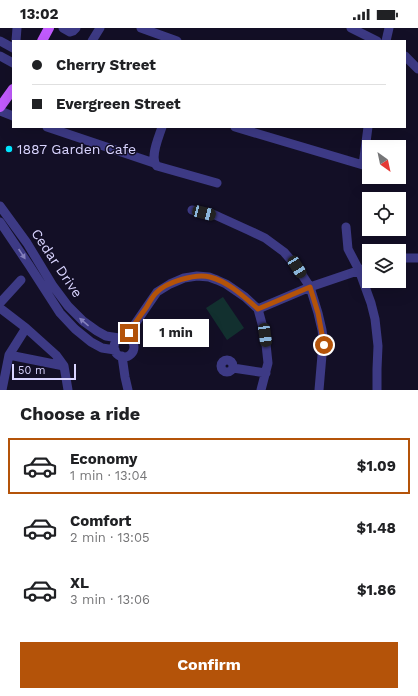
<!DOCTYPE html>
<html lang="en">
<head>
<meta charset="utf-8">
<style>
  body { margin:0; font-family:"Work Sans",sans-serif; background:#f6f6f6; color:#202124; height:100vh; display:flex; flex-direction:column; font-size:15px; white-space:nowrap }
  * { box-sizing:border-box; margin:0 }
  p { font-size:13px; color:#757577 }
  .icon { flex:none; width:22px; height:22px; fill:none; stroke:currentColor; stroke-width:2; stroke-linecap:round; stroke-linejoin:round }
  .map { position:relative; height:362px; overflow:hidden }
  .panel { display:flex; flex-direction:column; background:#fff; flex:1 }
  .panel>* { flex:none }
  .top-card { position:absolute; left:12px; top:12px; width:394px; height:88px; border-radius:0px; box-shadow:0 4px 16px #0002; display:grid; align-content:center; height:88px; padding:0 20px; background:#fff }
  .needle { width:26px; rotate:147deg }
  .fabs { position:absolute; left:362px; top:112px; display:grid; gap:8px }
  .fabs a { display:grid; place-items:center; width:44px; height:44px; border-radius:0px; background:#fff; box-shadow:0 4px 16px #0002; font-size:20px }
  .scale { position:absolute; left:12px; bottom:10px; width:64px; box-sizing:border-box; padding-left:4px; border:2px solid #d9d4ff; border-top:0; font-size:11px; line-height:14px; white-space:nowrap; color:#d9d4ff; -webkit-text-stroke:3px #130f26; paint-order:stroke }
  .end { position:absolute; width:18px; height:18px; margin:-9px; border:5px solid #b45309; background:#fff; box-shadow:0 0 0 2px #fff }
  .from { border-radius:50% }
  .bubble { position:absolute; height:28px; border-radius:0px; background:#fff; box-shadow:0 4px 16px #0002; font-size:13px; font-weight:700; line-height:28px; text-align:center }
  .car { position:absolute; width:12px; height:24px; margin:-12px -6px; border-radius:5px; box-shadow:0 0 3px 1px #0007; background:linear-gradient(#222 24%,#8ab4d8 0 40%,#222 0 76%,#8ab4d8 0 86%,#222 0) }
  .top-card b { display:flex; align-items:center; gap:14px; height:38px; font-size:15px }
  .top-card b+b { border-top:1px solid #e0e0e0 }
  .top-card i { width:10px; height:10px; background:#202124 }
  ul { padding:0; list-style:none }
  li { display:flex; align-items:center; gap:12px; height:56px; margin:0 8px 6px; padding:0 12px; border:2px solid transparent; border-radius:0px }
  li div { flex:1 }
  li b { display:block; font-size:15px }
  li em { font-style:normal; font-weight:700 }
  li.on { border-color:#b45309 }
  li>.icon { width:36px; height:36px; stroke-width:1.5 }
  h2 { padding:0 20px; font-size:18px; line-height:48px }
  .action { display:flex; gap:8px; margin-top:auto; padding:8px 20px }
  .action a { flex:1; height:46px; border-radius:0px; background:#b45309; color:#fff; font-size:16px; font-weight:700; line-height:46px; text-align:center }
  .status { display:flex; justify-content:space-between; align-items:center; height:28px; padding:0 20px; background:#fff; direction:ltr }
  .status svg { height:11px; fill:currentColor }
  .map>svg:first-child { display:block }
  .green { fill:#12302f }
  .lines { fill:none; stroke-linecap:round; stroke-linejoin:round }
  .minor { stroke:#3d3a85; stroke-width:9 }
  .major { stroke:#c25bff; stroke-width:10 }
  .oneway { fill:#837fbc }
  .route { stroke:#b45309; stroke-width:5 }
  .poi-dot { fill:#00e5ff; stroke:#130f26; stroke-width:1.5 }
  .labels { text-anchor:middle; dominant-baseline:central; stroke-width:3; stroke-linejoin:round; paint-order:stroke }
  .poi-label { font-size:14px; fill:#d9d4ff; stroke:#130f26; text-anchor:start }
  .street-label { font-size:14px; fill:#d9d4ff; stroke:#130f26 }
</style>
</head>
<body>
<div class="status"><b>13:02</b><svg viewBox="0 0 49 12"><path d="M0 12V9h3v3zM5 12V6h3v6zM10 12V3h3v9zM15 12V0h3v12zM26 1h20v11H26zM47 4h2v5h-2z"/></svg></div>
<div class="map">
<svg width="418" height="362" viewBox="0 0 418 362">
  <rect width="100%" height="100%" fill="#130f26"/>
  <path class="green" d="M223,269L244,300L227,312L206,280Z"/>
  <g class="lines">
    <path class="minor" d="M63,0L70,4L73,3L76,0
      M141,0L177,13
      M351,0L377,13
      M0,13L13,20
      M16,13L17,0
      M92,13L100,0
      M386,13L389,0
      M0,28L13,35
      M405,28L418,41
      M0,83L13,88
      M47,99L154,135
      M162,99C159,109 149,130 157,138L217,155
      M235,99L363,137L368,99
      M0,178L27,215L53,258L68,278L83,293L97,303L106,308L119,310
      M192,182L215,187L248,202L265,210L284,224L297,239L310,259L318,285L322,302L324,317L322,327L319,362
      M0,194L29,237L60,285L75,301L91,314L102,320L115,322
      M346,199L348,221L359,242L371,275L375,291L378,318L377,341V362
      M399,230H418
      M0,275L21,252
      M0,280L26,300L56,327L64,338L68,362
      M258,281L310,259L369,239
      M126,309L157,264L170,256L184,250L197,248L209,249L217,252L226,256L245,269L258,281L265,307L268,335L261,362
      M114 319a10 10 0 1 1 20 0a10 10 0 1 1-20 0Z
      M9,327L64,338
      M122,328L125,349L128,362
      M221 338a6 6 0 1 1 12 0a6 6 0 1 1-12 0Z
      M233,340L266,345
      M2,362L9,327L26,300"/>
    <path class="major" d="M42,13L49,0
      M0,79L13,61"/>
  </g>
  <defs><path id="oneway-solid" d="M-6-.8H1V-3.2L6.5 0L1 3.2V.8H-6Z"/></defs>
  <g class="oneway">
    <use href="#oneway-solid" transform="translate(22 226) rotate(56)"/>
    <use href="#oneway-solid" transform="translate(84 294) rotate(-140)"/>
  </g>
  <g class="lines">
    <path class="route" d="M129,305C134,296 140,288 146,280C149,275 152,269 156,265C166,254 196,245 210,249C229,254 244,269 258,281L310,259L318,285L324,317"/>
  </g>
  <circle class="poi-dot" cx="9" cy="121" r="4"/>
  <g class="labels">
    <g class="poi-label">
      <text x="17" y="121">1887 Garden Cafe</text>
    </g>
    <g class="street-label">
      <text transform="translate(57 235) rotate(56)">Cedar Drive</text>
    </g>
  </g>
</svg>
<div class="fabs">
<a><svg class="needle" viewBox="-14 -14 28 28"><path d="M0-13l5 13h-10z" fill="#e53935"/><path d="M0 13l5-13h-10z" fill="#757577"/></svg></a>
<a><svg class="icon" aria-label="locate" viewBox="0 0 24 24"><circle cx="12" cy="12" r="6"/><path d="M12 2v4M12 18v4M2 12h4M18 12h4"/></svg></a>
<a><svg class="icon" aria-label="layers" viewBox="0 0 24 24"><path d="M12 4l9 5-9 5-9-5zM3 14l9 5 9-5"/></svg></a>
</div>
<div class="scale">50 m</div>
<i class="end from" style="left:324px;top:317px"></i>
<i class="end" style="left:129px;top:305px"></i>
<div class="bubble" style="left:143px;top:291px;width:66px">1 min</div>
<i class="car" style="left:204px;top:185px;rotate:104deg"></i>
<i class="car" style="left:297px;top:239px;rotate:148deg"></i>
<i class="car" style="left:265px;top:307px;rotate:172deg"></i>
<div class="top-card">
<b><i class="from"></i>Cherry Street</b>
<b><i></i>Evergreen Street</b>
</div>
</div>
<section class="panel">
<h2>Choose a ride</h2>
<ul>
<li class="on"><svg class="icon" aria-label="car" viewBox="0 0 24 24"><path d="M5 17H2v-5l4-1 3-4h7l3 4 3 1v5h-3M9 17h6M6 11h13"/><circle cx="7" cy="17" r="2"/><circle cx="17" cy="17" r="2"/></svg><div><b>Economy</b><p>1 min · 13:04</p></div><em>$1.09</em></li>
<li><svg class="icon" aria-label="car" viewBox="0 0 24 24"><path d="M5 17H2v-5l4-1 3-4h7l3 4 3 1v5h-3M9 17h6M6 11h13"/><circle cx="7" cy="17" r="2"/><circle cx="17" cy="17" r="2"/></svg><div><b>Comfort</b><p>2 min · 13:05</p></div><em>$1.48</em></li>
<li><svg class="icon" aria-label="car" viewBox="0 0 24 24"><path d="M5 17H2v-5l4-1 3-4h7l3 4 3 1v5h-3M9 17h6M6 11h13"/><circle cx="7" cy="17" r="2"/><circle cx="17" cy="17" r="2"/></svg><div><b>XL</b><p>3 min · 13:06</p></div><em>$1.86</em></li>
</ul>
<div class="action"><a>Confirm</a></div>
</section>
</body>
</html>
